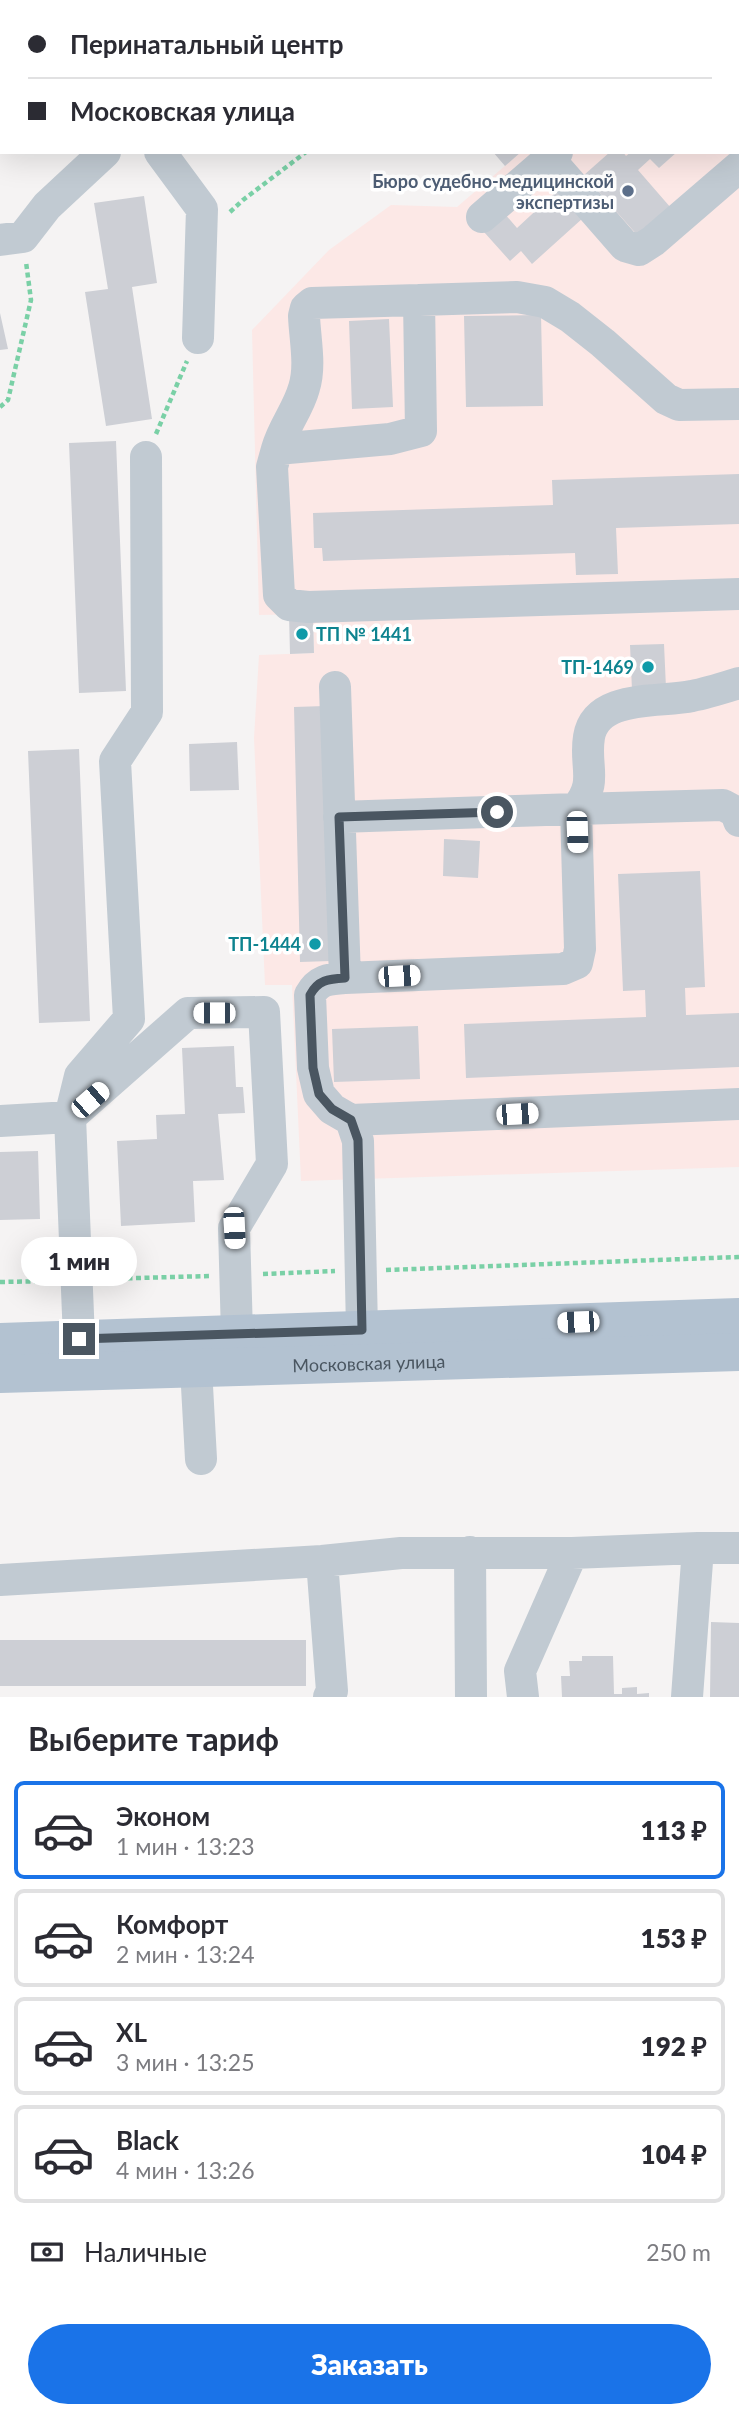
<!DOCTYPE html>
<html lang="ru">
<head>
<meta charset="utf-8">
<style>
  body { margin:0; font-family:Lato,sans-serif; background:#f2f2f3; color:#2b2b33; height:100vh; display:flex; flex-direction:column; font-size:26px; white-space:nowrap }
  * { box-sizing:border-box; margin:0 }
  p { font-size:23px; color:#7c7c81 }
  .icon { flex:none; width:38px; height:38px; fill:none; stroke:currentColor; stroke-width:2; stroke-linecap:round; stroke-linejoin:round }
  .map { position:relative; height:1697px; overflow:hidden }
  .drawer { display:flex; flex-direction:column; background:#fff; flex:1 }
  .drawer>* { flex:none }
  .hud { position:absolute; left:0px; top:0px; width:740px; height:154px; box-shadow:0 7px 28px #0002; display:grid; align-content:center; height:154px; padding:0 28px; background:#fff }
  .end { position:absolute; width:32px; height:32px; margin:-16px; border:9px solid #4a5661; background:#fff; box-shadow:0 0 0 4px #fff }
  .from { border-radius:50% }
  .bubble { position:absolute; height:49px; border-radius:24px; background:#fff; box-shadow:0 7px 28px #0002; font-size:23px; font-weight:800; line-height:49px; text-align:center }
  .car { position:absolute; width:21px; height:42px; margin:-21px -10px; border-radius:9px; box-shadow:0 0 5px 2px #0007; background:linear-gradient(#fff 24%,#345 0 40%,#fff 0 76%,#345 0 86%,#fff 0) }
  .hud b { display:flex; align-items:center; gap:24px; height:66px; font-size:26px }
  .hud b+b { border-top:2px solid #e1e1e2 }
  .hud i { width:18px; height:18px; background:#2b2b33 }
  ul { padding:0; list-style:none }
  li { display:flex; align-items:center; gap:21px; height:98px; margin:0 14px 10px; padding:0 14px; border:4px solid #e1e1e2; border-radius:10px }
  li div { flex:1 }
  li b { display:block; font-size:26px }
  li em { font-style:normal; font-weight:800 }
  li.selected { border-color:#1a73e8 }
  li>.icon { width:63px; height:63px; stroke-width:1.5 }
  h2 { padding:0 28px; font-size:32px; line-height:84px }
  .pay { display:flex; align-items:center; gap:18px; height:77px; padding:0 28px; font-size:26px }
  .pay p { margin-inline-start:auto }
  .button { display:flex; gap:14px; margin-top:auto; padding:14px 28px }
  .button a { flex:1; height:80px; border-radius:42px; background:#1a73e8; color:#fff; font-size:28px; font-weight:800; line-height:80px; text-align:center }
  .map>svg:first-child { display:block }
  .medical { fill:#fce8e6 }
  .building { fill:#cdcfd5 }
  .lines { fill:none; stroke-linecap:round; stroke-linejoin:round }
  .path { stroke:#7ad0a6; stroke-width:4.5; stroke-dasharray:5 3.5; stroke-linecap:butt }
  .minor { stroke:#c1cad2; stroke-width:32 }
  .major { stroke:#b3c2d1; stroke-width:38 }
  .route { stroke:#4a5661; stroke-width:9 }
  .service-dot { fill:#5c6f8a; stroke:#fff; stroke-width:2.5 }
  .culture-dot { fill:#0f9aa8; stroke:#fff; stroke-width:2.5 }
  .labels { text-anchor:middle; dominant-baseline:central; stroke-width:7; stroke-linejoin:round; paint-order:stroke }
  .service-label { font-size:18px; font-weight:bold; fill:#4e5e75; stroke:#fff; text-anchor:end }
  .culture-label { font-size:18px; font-weight:bold; fill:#0d838f; stroke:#fff; text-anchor:end }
  .street-label { font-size:18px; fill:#4a5661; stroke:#fff }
</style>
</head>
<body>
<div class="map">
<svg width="739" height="1697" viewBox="0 0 739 1697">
  <rect width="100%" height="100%" fill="#f5f3f3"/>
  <path class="medical" d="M685,0H739V1167L301,1181L292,985H265L254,738L259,655L314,653L313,614L259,615L252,330L329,250L391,205L457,207L521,152H738V2H683Z"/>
  <path class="building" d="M493,152H521L505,166Z
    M610,152H623L626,156L631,152H677L659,168L650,159L638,170L671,208L638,236L584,175Z
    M558,190L583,218L532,264L521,251L510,261L484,232L504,213L517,228Z
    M144,196L157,283L132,287L152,419L106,426L85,292L108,289L94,203Z
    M0,313L8,349L0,350Z
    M541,315L543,406L466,407L464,316Z
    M389,319L393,407L352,409L349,321Z
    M116,441L126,691L79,693L69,443Z
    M739,474V524L616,528L618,574L576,575L575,553L323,561L322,548H314L313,513L553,505L552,480Z
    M313,613L314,653L290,654L289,614Z
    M664,644L666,688L632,690L630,645Z
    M325,706L331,961L300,962L294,707Z
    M237,742L239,790L190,791L189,744Z
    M79,749L90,1021L39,1023L28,751Z
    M444,839L480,841L478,878L443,876Z
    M700,871L705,987L685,988L686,1015L739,1013V1067L466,1078L464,1024L646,1017L645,990L623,991L618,874Z
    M418,1026L420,1079L334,1082L332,1029Z
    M234,1046L236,1087H243L245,1113L218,1114L224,1180L193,1181L195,1222L121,1226L117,1141L157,1139L156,1115L185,1114L182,1048Z
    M38,1151L40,1219L0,1220V1152Z
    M711,1622L739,1623V1697H710Z
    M0,1640H306V1686H0Z
    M582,1656H613L614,1694H622V1688L637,1687V1694L649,1693V1697H562L561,1676H570L569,1661H582Z"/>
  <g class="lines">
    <path class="path" d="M42,0V2
      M473,2L475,0
      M0,125H2
      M230,212L243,200L306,152
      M0,407L8,400L31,300L26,262
      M156,434L187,361
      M386,1270L739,1257
      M263,1274L335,1271
      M102,1279L209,1276
      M0,1282L52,1281"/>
    <path class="minor" d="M104,0L105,2
      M130,2L133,0
      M548,2L550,0
      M731,2L733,0
      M0,46L2,45
      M160,152L202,209L198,338
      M549,159L625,246L639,250L653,241L739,167
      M482,217L557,152
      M0,240L23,237L47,206L105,152
      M739,404L679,405L666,399L603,343L570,317L545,302L517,297L419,300L421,431L390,439L277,449L272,467L279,595L289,605L308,607L739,594
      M277,449C283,427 298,410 304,388C311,366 305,340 304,316L306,308L312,303L419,300
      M335,687L345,978
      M339,817L576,809C599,782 584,767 589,737C596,694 659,703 692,696C708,693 723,688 739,683
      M351,1120L739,1104
      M0,1121L70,1117L80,1076L129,1019L115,761L147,712L146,457
      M362,1330L358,1141L351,1120L332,1109L319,1094L313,1068L310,995C318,980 328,979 345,978L563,969L577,963L580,949L576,809L723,805L736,812L739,821
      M79,1339L70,1117L188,1013L264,1012L272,1164L234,1228L237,1334
      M196,1368L201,1459
      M470,1552L471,1697
      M322,1561L332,1691L329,1697
      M0,1580L322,1561L401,1553H572L698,1548H739
      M523,1697L520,1671L572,1553
      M687,1697L698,1548"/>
    <g class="major">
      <path d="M0,1342L739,1317"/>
      <path id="s1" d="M0,1374L739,1352"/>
    </g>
  </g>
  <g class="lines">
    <path class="route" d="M79,1339L362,1330L358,1140L351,1120L332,1109L319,1094L313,1068L310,995C318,980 328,979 345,978L339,817L497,812"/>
  </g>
  <circle class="service-dot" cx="628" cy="191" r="7"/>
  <g class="culture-dot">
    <circle cx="302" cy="634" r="7"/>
    <circle cx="648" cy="667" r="7"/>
    <circle cx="315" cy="944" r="7"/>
  </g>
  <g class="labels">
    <g class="service-label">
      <text x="614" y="181">Бюро судебно-медицинской<tspan x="614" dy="21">экспертизы</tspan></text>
    </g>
    <g class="culture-label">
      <text x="316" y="634" text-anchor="start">ТП № 1441</text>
      <text x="634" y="667">ТП-1469</text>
      <text x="301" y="944">ТП-1444</text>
    </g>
    <g class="street-label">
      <text stroke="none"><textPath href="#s1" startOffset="369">Московская улица</textPath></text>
    </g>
  </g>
</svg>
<i class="end from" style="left:497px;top:812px"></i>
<i class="end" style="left:79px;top:1339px"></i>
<div class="bubble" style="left:21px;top:1237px;width:116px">1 мин</div>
<i class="car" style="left:577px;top:832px;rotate:178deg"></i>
<i class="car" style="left:399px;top:976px;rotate:87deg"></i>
<i class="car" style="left:214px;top:1013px;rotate:270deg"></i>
<i class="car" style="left:90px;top:1100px;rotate:49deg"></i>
<i class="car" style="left:517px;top:1114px;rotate:87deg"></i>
<i class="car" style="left:234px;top:1228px;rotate:177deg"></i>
<i class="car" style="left:578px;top:1322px;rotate:268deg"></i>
<div class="hud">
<b><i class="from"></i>Перинатальный центр</b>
<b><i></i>Московская улица</b>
</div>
</div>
<section class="drawer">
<h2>Выберите тариф</h2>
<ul>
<li class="selected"><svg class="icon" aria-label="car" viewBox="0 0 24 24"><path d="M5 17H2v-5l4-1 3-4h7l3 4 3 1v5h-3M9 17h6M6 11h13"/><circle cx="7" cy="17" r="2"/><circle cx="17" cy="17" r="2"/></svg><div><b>Эконом</b><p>1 мин · 13:23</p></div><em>113 ₽</em></li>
<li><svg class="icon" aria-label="car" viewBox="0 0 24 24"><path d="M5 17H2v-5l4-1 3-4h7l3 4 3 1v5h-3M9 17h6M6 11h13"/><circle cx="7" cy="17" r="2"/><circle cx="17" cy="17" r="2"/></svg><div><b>Комфорт</b><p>2 мин · 13:24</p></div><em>153 ₽</em></li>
<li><svg class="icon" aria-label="car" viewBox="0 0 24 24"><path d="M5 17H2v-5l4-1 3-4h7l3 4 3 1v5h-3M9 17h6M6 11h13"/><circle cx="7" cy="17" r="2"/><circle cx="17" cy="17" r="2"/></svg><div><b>XL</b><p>3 мин · 13:25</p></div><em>192 ₽</em></li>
<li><svg class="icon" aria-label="car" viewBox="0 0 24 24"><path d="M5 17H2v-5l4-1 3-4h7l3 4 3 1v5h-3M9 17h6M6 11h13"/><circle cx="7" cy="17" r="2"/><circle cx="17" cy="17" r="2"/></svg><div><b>Black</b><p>4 мин · 13:26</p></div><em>104 ₽</em></li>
</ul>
<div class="pay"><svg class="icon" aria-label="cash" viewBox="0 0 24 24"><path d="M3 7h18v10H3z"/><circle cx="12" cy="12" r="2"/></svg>Наличные<p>250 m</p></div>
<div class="button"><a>Заказать</a></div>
</section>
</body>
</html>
